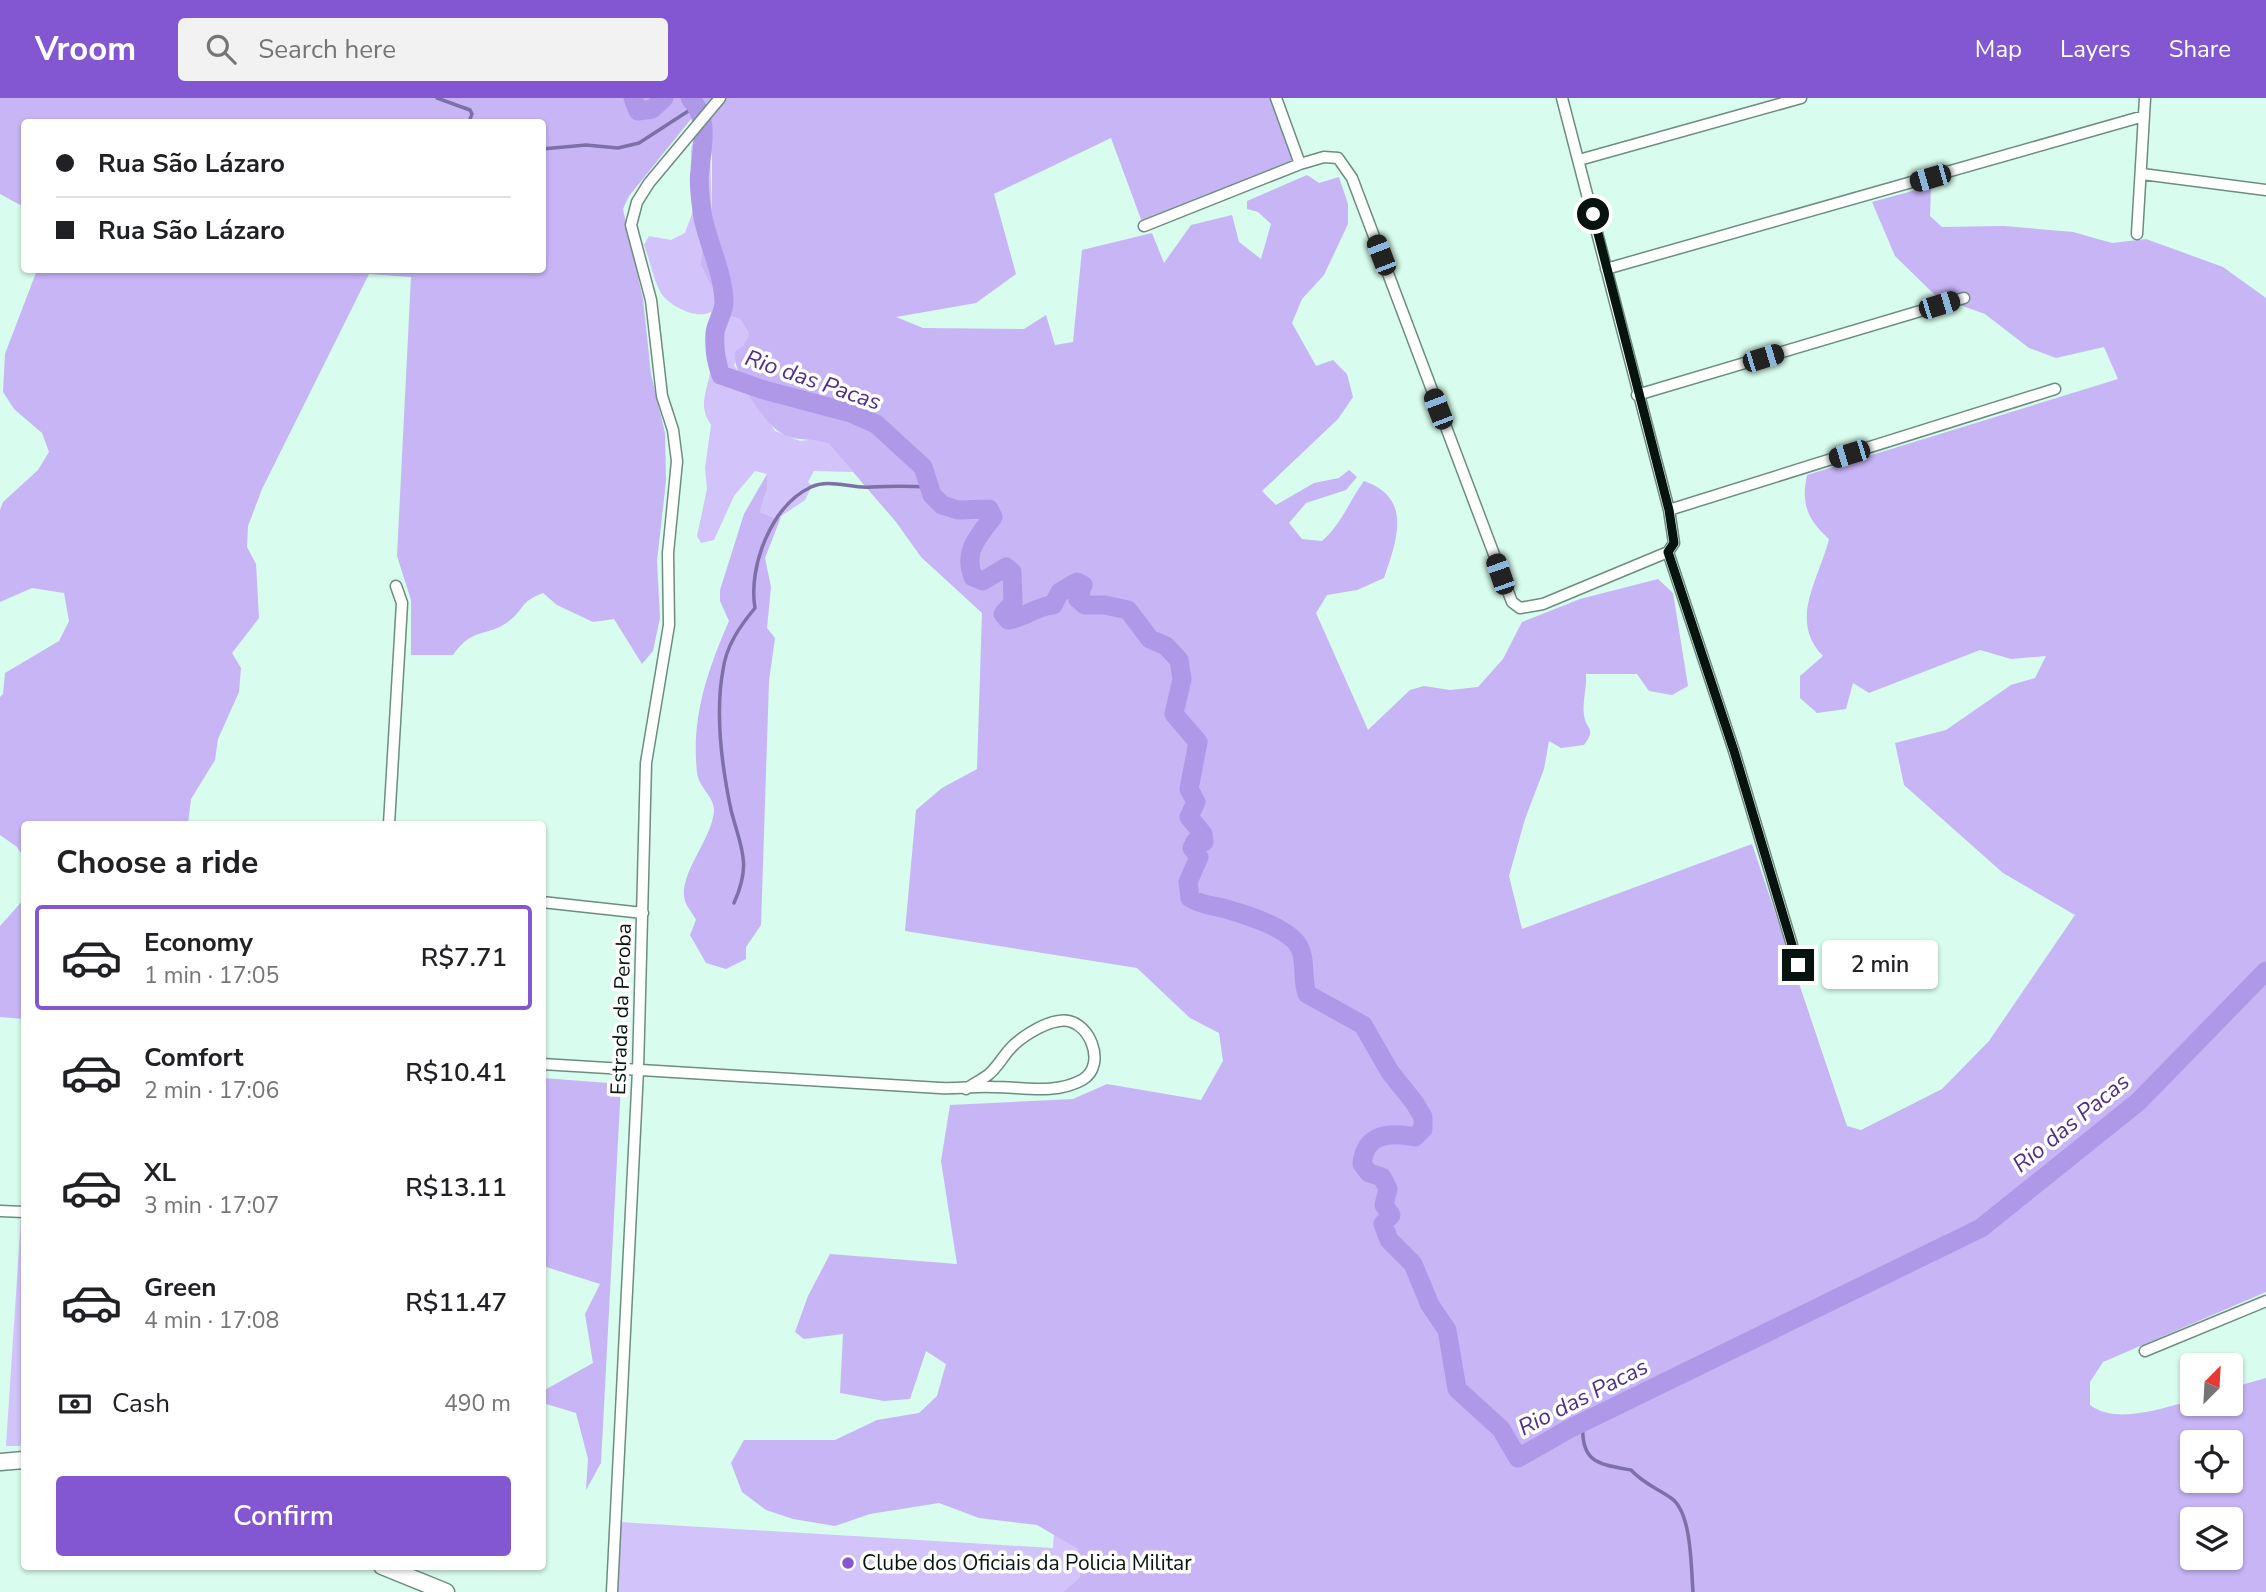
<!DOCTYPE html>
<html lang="en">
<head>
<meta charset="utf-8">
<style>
  body { margin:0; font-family:"Nunito Sans",sans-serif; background:#f2f2f2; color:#202124; height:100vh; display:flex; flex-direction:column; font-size:26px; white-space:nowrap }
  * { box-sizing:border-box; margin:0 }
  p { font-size:23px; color:#757577 }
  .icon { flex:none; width:38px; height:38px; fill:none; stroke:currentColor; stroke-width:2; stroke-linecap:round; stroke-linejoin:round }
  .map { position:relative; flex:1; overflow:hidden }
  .side { position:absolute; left:21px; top:723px; width:525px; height:749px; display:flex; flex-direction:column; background:#fff; border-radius:7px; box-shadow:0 2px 5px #0004 }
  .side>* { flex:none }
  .banner { position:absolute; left:21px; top:21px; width:525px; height:154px; border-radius:7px; box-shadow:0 2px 5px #0004; display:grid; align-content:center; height:154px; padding:0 35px; background:#fff }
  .needle { width:46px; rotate:24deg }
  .tools { position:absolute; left:2180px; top:1255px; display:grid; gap:14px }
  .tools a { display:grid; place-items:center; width:63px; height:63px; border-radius:7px; background:#fff; box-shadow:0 2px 5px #0004; font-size:35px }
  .end { position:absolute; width:32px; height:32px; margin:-16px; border:9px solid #06130e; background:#fff; box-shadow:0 0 0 4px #fff }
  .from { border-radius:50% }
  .bubble { position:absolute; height:49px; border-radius:7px; background:#fff; box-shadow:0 2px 5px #0004; font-size:23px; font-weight:600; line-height:49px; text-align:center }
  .car { position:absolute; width:21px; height:42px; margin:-21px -10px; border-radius:9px; box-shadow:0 0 5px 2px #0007; background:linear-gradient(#222 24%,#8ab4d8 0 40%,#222 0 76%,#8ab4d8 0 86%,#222 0) }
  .banner b { display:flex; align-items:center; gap:24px; height:66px; font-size:26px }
  .banner b+b { border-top:2px solid #e0e0e0 }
  .banner i { width:18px; height:18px; background:#202124 }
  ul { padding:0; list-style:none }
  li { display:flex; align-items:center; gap:21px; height:105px; margin:0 14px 10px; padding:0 21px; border:4px solid transparent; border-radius:7px }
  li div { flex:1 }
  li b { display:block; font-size:26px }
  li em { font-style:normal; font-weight:600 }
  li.on { border-color:#8357d1 }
  li>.icon { width:63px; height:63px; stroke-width:1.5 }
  h2 { padding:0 35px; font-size:32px; line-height:84px }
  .pay { display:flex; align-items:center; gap:18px; height:77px; padding:0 35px; font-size:26px }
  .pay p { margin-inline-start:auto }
  .cta { display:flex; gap:14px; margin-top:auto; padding:14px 35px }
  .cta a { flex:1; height:80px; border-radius:7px; background:#8357d1; color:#fff; font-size:28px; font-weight:600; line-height:80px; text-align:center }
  header { display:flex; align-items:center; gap:42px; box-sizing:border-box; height:98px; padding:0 35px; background:#8357d1; color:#fff }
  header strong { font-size:33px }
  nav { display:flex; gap:38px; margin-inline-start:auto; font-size:24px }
  .search { width:490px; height:63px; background:#f2f2f2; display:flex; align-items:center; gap:18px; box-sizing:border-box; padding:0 24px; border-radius:7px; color:#757577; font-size:26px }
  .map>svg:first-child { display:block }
  .green { fill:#d2c3fb }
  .forest { fill:#c7b5f6; fill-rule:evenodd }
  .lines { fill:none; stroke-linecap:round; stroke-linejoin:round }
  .stream { stroke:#7d70a7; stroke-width:3.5 }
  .river { stroke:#b098e8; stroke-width:19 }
  .street-casing { stroke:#6c8d80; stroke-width:13 }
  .primary-casing { stroke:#6c8d80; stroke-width:19 }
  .street { stroke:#fff; stroke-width:10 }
  .primary { stroke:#fff; stroke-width:16 }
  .route { stroke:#06130e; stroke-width:9 }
  .poi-dot { fill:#8357d1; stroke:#fff; stroke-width:2.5 }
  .labels { text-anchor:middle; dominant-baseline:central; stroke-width:7; stroke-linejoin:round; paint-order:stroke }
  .street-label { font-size:21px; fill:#06130e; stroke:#fff }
  .poi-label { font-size:21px; fill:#06130e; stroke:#fff; text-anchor:start }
  .water-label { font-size:23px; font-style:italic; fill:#512e8a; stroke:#fff }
</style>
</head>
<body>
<header>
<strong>Vroom</strong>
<div class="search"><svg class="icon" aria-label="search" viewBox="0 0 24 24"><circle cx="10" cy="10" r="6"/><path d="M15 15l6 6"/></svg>Search here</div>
<nav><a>Map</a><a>Layers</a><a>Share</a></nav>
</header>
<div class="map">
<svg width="2266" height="1494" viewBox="0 0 2266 1494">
  <rect width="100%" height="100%" fill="#d8fced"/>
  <path class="green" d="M709,24L712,117L704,139L711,187L726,217L740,221L749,236L734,267L775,333L800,343L818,341L829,346L853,374L814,373L808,384L812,388L805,402L777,421L760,414L767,391V376L755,373L734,398L714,442L701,445L697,438L707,391L705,370L711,327C699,309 705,298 709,280C713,260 711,239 714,219L711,214C697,222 669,208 661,195C653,181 650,162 644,147L649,138L671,142L685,135C688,125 694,114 695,103C698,71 677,48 709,24Z
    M21,1119H24V1348H6Z
    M619,1424L1053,1450L1054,1436L1078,1451L1080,1479L1063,1494H616Z"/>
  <path class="forest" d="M0,0H1271L1295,65L1142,124L1111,40L994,96L1016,176L976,205L896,219L923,230L1024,231L1046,217L1055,247L1073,244L1082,152L1152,135L1164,165L1191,127L1232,117L1239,144L1261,161L1271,126L1258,114L1247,111V103L1307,77L1319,85L1339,79L1348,106V126L1324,177L1302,201L1292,225L1316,268L1333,262L1347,276L1353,299L1338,321L1262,393L1276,407L1314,385L1339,380L1349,372L1357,379L1346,392L1306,405L1289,425L1302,441L1322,443C1343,424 1348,405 1364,383C1413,400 1397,442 1384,480L1357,492L1327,497L1316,515L1368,632L1410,592L1424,588L1450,592L1478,589L1503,561L1522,524L1580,501L1658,481L1673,495L1688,588L1672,597L1649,593L1637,576H1586C1587,589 1582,605 1584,617C1586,633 1597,629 1584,647L1561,650L1549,643L1544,671L1525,721L1509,778L1522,831L1752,746L1847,1028L1861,1032L1942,991L1989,943L2075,817L2003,775L1904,687L1895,645L1946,632L2011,587L2035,580L2046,558L2011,561L1980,552L1869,595L1853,585L1846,611L1817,615L1800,600V578L1823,558C1788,522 1819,482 1829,441C1807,421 1801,406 1807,377L2118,281L2104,249L2056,260L2029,250L1985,216L1937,199L1895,158L1872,104L1931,88L1930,118L1942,129L2004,128L2073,134L2112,145L2146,141L2223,169L2266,200V1194L2103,1264L2090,1284V1307C2116,1327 2163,1310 2193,1302V1306H2231V1290L2266,1280V1494H1063L1080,1479L1078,1451L1037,1427L979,1420L939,1405L870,1416L835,1428L793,1421L766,1412L742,1394L731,1365L744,1342H835L877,1322L919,1315L937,1298L946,1266L926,1253L910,1301L884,1303L840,1295L843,1236L804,1241L795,1234L808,1198L830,1156L957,1166L941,1063L950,1007L1073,1001L1107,986L1201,1002L1223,963L1219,935L1190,920L1137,870L905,833L916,712L942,690L977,671L982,515L921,459L896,424L829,346C815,339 802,344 787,338C765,330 732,277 735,254L743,248L749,236L740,221L726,217L701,167L704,139L712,117V59L704,5L629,98L623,111L643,201L651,276L665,335L666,383L657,463L660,520L653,553L642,566L614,521L593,524L557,507L543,495C519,504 525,511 509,523C487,540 473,528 453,557H411V502L397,458L411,179L369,176L262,391L248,428L247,449L256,466L259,520L232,555L241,570L239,594L218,641L215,662L191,701L188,726H24V760L17,749L0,737V599L3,596L5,575L59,543L69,523L64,495L32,490L0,504V412L3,404L38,372L49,354L42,335L14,311L3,294L5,256L37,172H542V24H24V109L0,96ZM2193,1344H2231V1382H2193ZM2193,1421H2231V1460H2193Z
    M767,376V391L760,414L777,421L781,419L765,460L771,489L767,530L775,540L769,583L761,827L746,849V861L726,871L706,865L690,837L696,822C693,816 687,809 685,803C677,777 713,741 714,712C714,698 698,689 697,674C691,619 708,571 729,523L720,503V492L744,416Z
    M24,801V921L0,919V828Z
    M543,980L621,986L601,1365L586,1392L588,1361L576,1315L543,1305V1293L593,1265L585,1216L600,1186L543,1168Z"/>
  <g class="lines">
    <path class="stream" d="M437,0L470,12L472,16L469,24
      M542,51L586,47L618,50L639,45L696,8
      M734,805C752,765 741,751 731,712C722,669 715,615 723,572C726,548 740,528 755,510C748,469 771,408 811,389C830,380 851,391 871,389C891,388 910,388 930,389
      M1583,1324C1580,1365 1598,1366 1631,1372C1644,1386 1657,1390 1671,1400C1692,1414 1691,1470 1693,1494"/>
    <path class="river" d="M633,0L638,13L652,11L664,0
      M690,0C710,22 702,46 700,72C698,85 701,107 703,120C709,148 723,174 724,204C724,215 716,225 715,235C714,249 716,264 721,277L764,292L851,315L876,326L923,369L932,397L942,407L958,412L989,411L993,419C978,439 963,453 973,479L983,483L1006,469L1012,474L1013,505L1003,516L1008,522C1025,520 1036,508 1053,507L1060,494L1077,484L1083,487L1078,501L1085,507H1105L1128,512L1150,541L1166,548L1179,562L1182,581L1174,616L1198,644L1189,691L1196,704L1189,719L1203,736L1204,744H1195L1192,750L1199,759L1188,784L1190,800C1203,808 1212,807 1226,811C1247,817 1280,827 1295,843C1308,857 1301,880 1307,896L1363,927L1390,974L1414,1004L1423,1019V1031L1415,1039C1390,1034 1365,1035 1362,1066L1369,1075L1382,1079L1388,1091L1384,1107L1391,1117L1383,1126L1389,1142L1413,1166L1430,1207L1447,1232L1457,1291L1501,1331L1518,1360L1569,1331L1981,1130L2138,1004L2266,873"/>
    <defs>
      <path id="street" d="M1276,0L1300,66
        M1562,0L1669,412L1674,445L1668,454L1734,653L1798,867
        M1579,62L1801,0
        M2142,76L2266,92
        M1144,128L1300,66L1324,59L1338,60L1352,80L1512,504L1520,510L1543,506L1668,454
        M2137,136L2145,0
        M1606,171L2144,18
        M1637,297L1964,200
        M1669,412L2055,291
        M389,726L402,505L396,488
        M542,804L643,815
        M542,966L940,990C957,991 975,988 993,989C1023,989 1054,997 1082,982C1109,967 1088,917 1059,923C1043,925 1019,940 1009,952C1002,960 996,971 988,977C981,982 973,986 966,991
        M0,1113L24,1114
        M2145,1253L2266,1203
        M612,1494L638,972L646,665L669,527L668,455L677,363L673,332L662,298L651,202L631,127L637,104L649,85L720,0"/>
      <path id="primary" d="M0,1364L24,1362
        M382,1468L446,1494"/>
    </defs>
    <use href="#street" class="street-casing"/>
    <use href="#primary" class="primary-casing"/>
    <use href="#street" class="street"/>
    <use href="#primary" class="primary"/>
  </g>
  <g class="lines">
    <path class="route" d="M1593,116L1669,412L1674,445L1668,454L1734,653L1798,867"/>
  </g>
  <circle class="poi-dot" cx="848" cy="1465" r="7"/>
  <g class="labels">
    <g class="street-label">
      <text transform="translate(621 911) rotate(-88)">Estrada da Peroba</text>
    </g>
    <g class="poi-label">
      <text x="862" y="1465">Clube dos Oficiais da Policia Militar</text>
    </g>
    <g class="water-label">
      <text transform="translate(813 282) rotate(19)">Rio das Pacas</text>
      <text transform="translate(2071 1025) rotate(-39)">Rio das Pacas</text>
      <text transform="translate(1583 1299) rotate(-27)">Rio das Pacas</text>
    </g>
  </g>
</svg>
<div class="tools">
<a><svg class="needle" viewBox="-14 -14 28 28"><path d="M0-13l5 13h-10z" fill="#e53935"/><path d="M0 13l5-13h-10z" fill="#757577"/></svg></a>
<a><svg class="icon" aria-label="locate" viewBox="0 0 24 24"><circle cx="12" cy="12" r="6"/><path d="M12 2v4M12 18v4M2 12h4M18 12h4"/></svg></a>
<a><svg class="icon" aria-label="layers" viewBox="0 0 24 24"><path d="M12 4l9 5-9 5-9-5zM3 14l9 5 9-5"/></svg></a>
</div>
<i class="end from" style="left:1593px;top:116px"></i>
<i class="end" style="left:1798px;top:867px"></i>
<div class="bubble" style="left:1822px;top:842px;width:116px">2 min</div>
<i class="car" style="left:1930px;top:80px;rotate:254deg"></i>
<i class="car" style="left:1381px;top:157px;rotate:339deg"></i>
<i class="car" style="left:1939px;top:207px;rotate:73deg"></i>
<i class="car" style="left:1763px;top:260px;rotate:73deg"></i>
<i class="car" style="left:1438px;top:311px;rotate:339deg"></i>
<i class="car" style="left:1849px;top:356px;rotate:253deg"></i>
<i class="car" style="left:1500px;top:476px;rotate:341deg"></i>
<div class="banner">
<b><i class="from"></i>Rua São Lázaro</b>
<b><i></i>Rua São Lázaro</b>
</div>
<section class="side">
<h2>Choose a ride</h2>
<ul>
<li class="on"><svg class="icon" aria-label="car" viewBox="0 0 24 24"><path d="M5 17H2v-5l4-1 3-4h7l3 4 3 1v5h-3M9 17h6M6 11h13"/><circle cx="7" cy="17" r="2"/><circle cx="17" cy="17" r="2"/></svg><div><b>Economy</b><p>1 min · 17:05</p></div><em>R$7.71</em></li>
<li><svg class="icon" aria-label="car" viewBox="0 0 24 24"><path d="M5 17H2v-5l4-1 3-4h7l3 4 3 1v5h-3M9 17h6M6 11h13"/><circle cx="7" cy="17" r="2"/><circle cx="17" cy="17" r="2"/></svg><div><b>Comfort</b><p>2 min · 17:06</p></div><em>R$10.41</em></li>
<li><svg class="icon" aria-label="car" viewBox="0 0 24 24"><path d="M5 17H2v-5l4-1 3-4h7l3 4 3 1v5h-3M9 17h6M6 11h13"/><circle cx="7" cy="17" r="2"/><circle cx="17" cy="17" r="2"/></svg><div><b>XL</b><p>3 min · 17:07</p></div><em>R$13.11</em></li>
<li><svg class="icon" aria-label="car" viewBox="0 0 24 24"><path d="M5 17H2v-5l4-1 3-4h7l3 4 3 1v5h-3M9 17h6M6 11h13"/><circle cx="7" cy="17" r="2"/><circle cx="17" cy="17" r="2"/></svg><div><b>Green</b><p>4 min · 17:08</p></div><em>R$11.47</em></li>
</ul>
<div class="pay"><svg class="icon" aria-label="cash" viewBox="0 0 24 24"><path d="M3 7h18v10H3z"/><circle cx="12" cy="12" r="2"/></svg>Cash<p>490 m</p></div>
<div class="cta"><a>Confirm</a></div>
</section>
</div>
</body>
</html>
